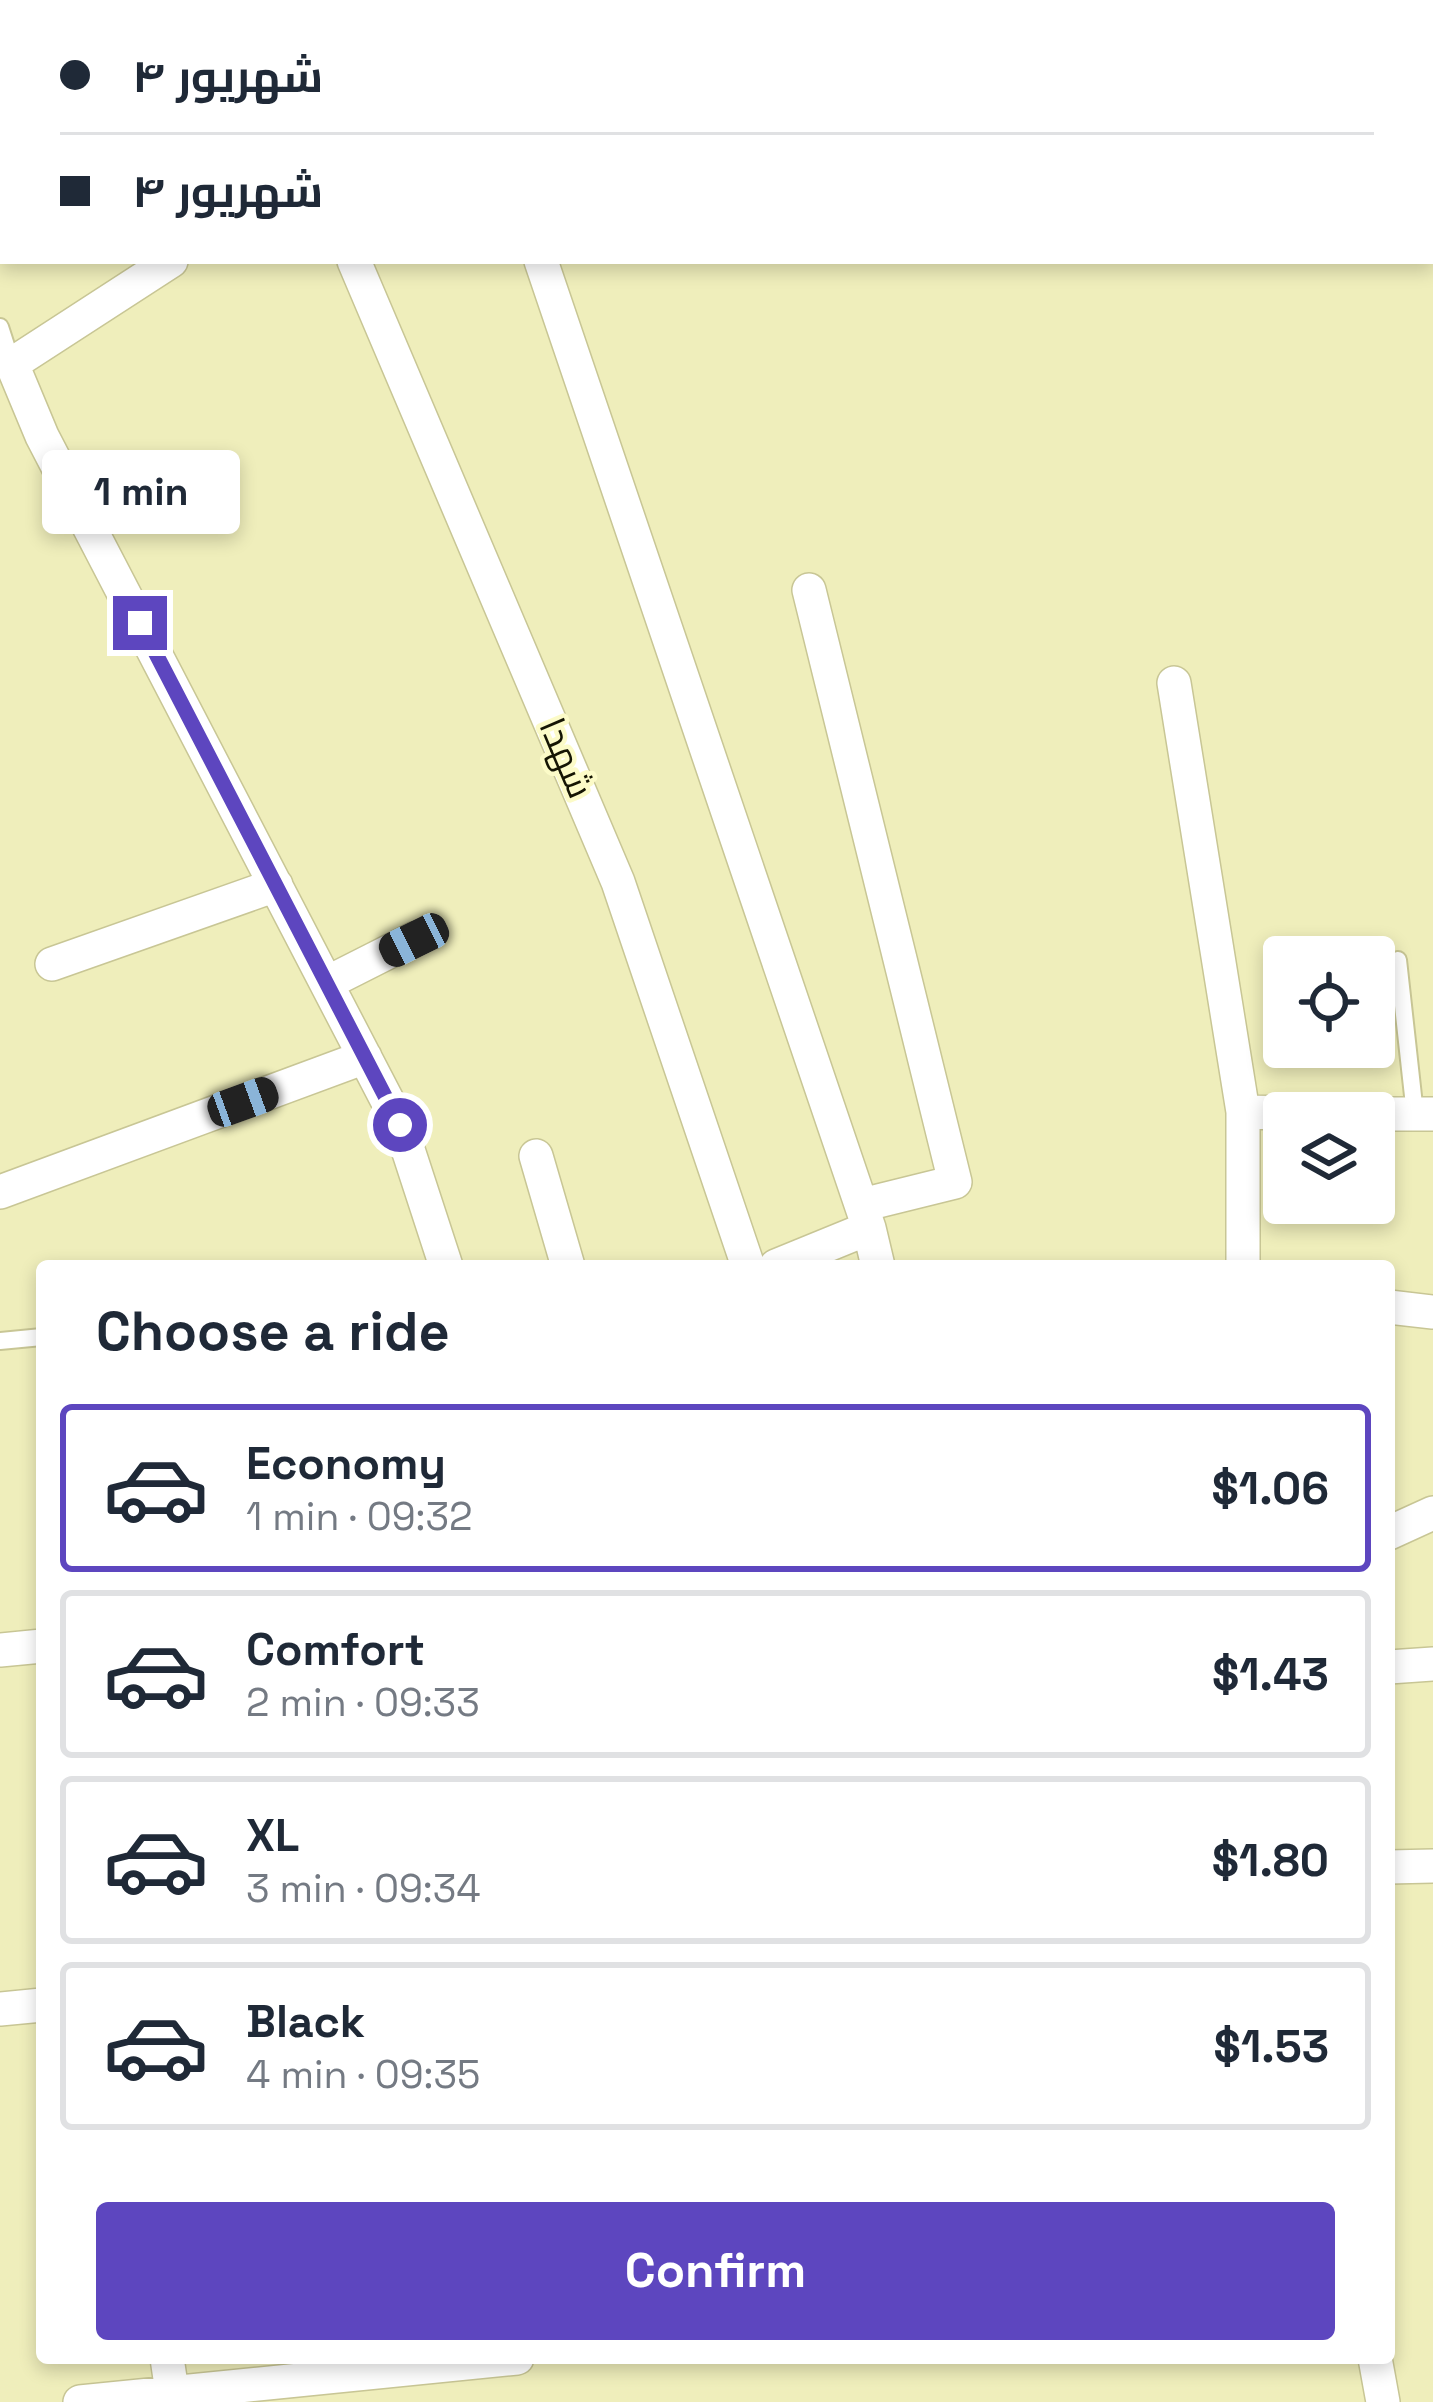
<!DOCTYPE html>
<html lang="en">
<head>
<meta charset="utf-8">
<style>
  body { margin:0; font-family:"Space Grotesk",Cairo,sans-serif; background:#f2f2f3; color:#1f2937; height:100vh; display:flex; flex-direction:column; font-size:45px; white-space:nowrap }
  * { box-sizing:border-box; margin:0 }
  p { font-size:39px; color:#747a83 }
  .icon { flex:none; width:66px; height:66px; fill:none; stroke:currentColor; stroke-width:2; stroke-linecap:round; stroke-linejoin:round }
  .map { position:relative; flex:1; overflow:hidden }
  .drawer { position:absolute; left:36px; top:1260px; width:1359px; height:1104px; display:flex; flex-direction:column; background:#fff; border-radius:12px; box-shadow:0 6px 18px #0003 }
  .drawer>* { flex:none }
  .hud { position:absolute; left:0px; top:0px; width:1434px; height:264px; box-shadow:0 6px 18px #0003; display:grid; align-content:center; height:264px; padding:0 60px; background:#fff }
  .buttons { position:absolute; left:1263px; top:936px; display:grid; gap:24px }
  .buttons a { display:grid; place-items:center; width:132px; height:132px; border-radius:12px; background:#fff; box-shadow:0 6px 18px #0003; font-size:60px }
  .end { position:absolute; width:54px; height:54px; margin:-27px; border:15px solid #5d46bf; background:#fff; box-shadow:0 0 0 6px #fff }
  .from { border-radius:50% }
  .bubble { position:absolute; height:84px; border-radius:12px; background:#fff; box-shadow:0 6px 18px #0003; font-size:39px; font-weight:700; line-height:84px; text-align:center }
  .car { position:absolute; width:36px; height:72px; margin:-36px -18px; border-radius:15px; box-shadow:0 0 9px 3px #0007; background:linear-gradient(#222 24%,#8ab4d8 0 40%,#222 0 76%,#8ab4d8 0 86%,#222 0) }
  .hud b { display:flex; align-items:center; gap:42px; height:114px; font-size:45px }
  .hud b+b { border-top:3px solid #e0e1e3 }
  .hud i { width:30px; height:30px; background:#1f2937 }
  ul { padding:0; list-style:none }
  li { display:flex; align-items:center; gap:36px; height:168px; margin:0 24px 18px; padding:0 36px; border:6px solid #e0e1e3; border-radius:12px }
  li div { flex:1 }
  li b { display:block; font-size:45px }
  li em { font-style:normal; font-weight:700 }
  li.active { border-color:#5d46bf }
  li>.icon { width:108px; height:108px; stroke-width:1.5 }
  h2 { padding:0 60px; font-size:54px; line-height:144px }
  .action { display:flex; gap:24px; margin-top:auto; padding:24px 60px }
  .action a { flex:1; height:138px; border-radius:12px; background:#5d46bf; color:#fff; font-size:48px; font-weight:700; line-height:138px; text-align:center }
  .map>svg:first-child { display:block }
  .lines { fill:none; stroke-linecap:round; stroke-linejoin:round }
  .lane-casing { stroke:#c8c695; stroke-width:20 }
  .street-casing { stroke:#c8c695; stroke-width:36 }
  .lane { stroke:#fff; stroke-width:16 }
  .street { stroke:#fff; stroke-width:33 }
  .route { stroke:#5d46bf; stroke-width:15 }
  .labels { text-anchor:middle; dominant-baseline:central; stroke-width:9; stroke-linejoin:round; paint-order:stroke }
  .street-label { font-size:36px; fill:#151503; stroke:#fcfbc8 }
</style>
</head>
<body>
<div class="map">
<svg width="1433" height="2402" viewBox="0 0 1433 2402">
  <rect width="100%" height="100%" fill="#efeebb"/>
  <g class="lines">
    <defs>
      <path id="lane" d="M0,327L12,364
        M1398,960L1415,1114
        M0,1341L42,1337"/>
      <path id="street" d="M264,0L265,3
        M452,0L453,3
        M171,261L12,364L42,436L400,1125L446,1266
        M354,261L618,882L748,1266
        M541,261L869,1228
        M809,590L955,1182L862,1205
        M1174,683L1243,1112V1266
        M52,964L276,885
        M327,983L414,939
        M1243,1112L1318,1113
        M1374,1114H1433
        M536,1156L568,1266
        M0,1192L365,1057
        M776,1266L869,1228L878,1266
        M1389,1307L1433,1312
        M1389,1533L1433,1513
        M0,1650L42,1646
        M1389,1667L1433,1664
        M1389,1867L1433,1866
        M0,2009L42,2005
        M167,2358L172,2392
        M1375,2358L1383,2402
        M80,2402L517,2358"/>
    </defs>
    <use href="#lane" class="lane-casing"/>
    <use href="#street" class="street-casing"/>
    <use href="#lane" class="lane"/>
    <use href="#street" class="street"/>
  </g>
  <g class="lines">
    <path class="route" d="M140,623L400,1125"/>
  </g>
  <g class="labels">
    <g class="street-label">
      <text transform="translate(566 758) rotate(67)">شهدا</text>
    </g>
  </g>
</svg>
<div class="buttons">
<a><svg class="icon" aria-label="locate" viewBox="0 0 24 24"><circle cx="12" cy="12" r="6"/><path d="M12 2v4M12 18v4M2 12h4M18 12h4"/></svg></a>
<a><svg class="icon" aria-label="layers" viewBox="0 0 24 24"><path d="M12 4l9 5-9 5-9-5zM3 14l9 5 9-5"/></svg></a>
</div>
<i class="end from" style="left:400px;top:1125px"></i>
<i class="end" style="left:140px;top:623px"></i>
<div class="bubble" style="left:42px;top:450px;width:198px">1 min</div>
<i class="car" style="left:414px;top:940px;rotate:244deg"></i>
<i class="car" style="left:243px;top:1102px;rotate:70deg"></i>
<div class="hud">
<b><i class="from"></i>شهریور ۴</b>
<b><i></i>شهریور ۴</b>
</div>
<section class="drawer">
<h2>Choose a ride</h2>
<ul>
<li class="active"><svg class="icon" aria-label="car" viewBox="0 0 24 24"><path d="M5 17H2v-5l4-1 3-4h7l3 4 3 1v5h-3M9 17h6M6 11h13"/><circle cx="7" cy="17" r="2"/><circle cx="17" cy="17" r="2"/></svg><div><b>Economy</b><p>1 min · 09:32</p></div><em>$1.06</em></li>
<li><svg class="icon" aria-label="car" viewBox="0 0 24 24"><path d="M5 17H2v-5l4-1 3-4h7l3 4 3 1v5h-3M9 17h6M6 11h13"/><circle cx="7" cy="17" r="2"/><circle cx="17" cy="17" r="2"/></svg><div><b>Comfort</b><p>2 min · 09:33</p></div><em>$1.43</em></li>
<li><svg class="icon" aria-label="car" viewBox="0 0 24 24"><path d="M5 17H2v-5l4-1 3-4h7l3 4 3 1v5h-3M9 17h6M6 11h13"/><circle cx="7" cy="17" r="2"/><circle cx="17" cy="17" r="2"/></svg><div><b>XL</b><p>3 min · 09:34</p></div><em>$1.80</em></li>
<li><svg class="icon" aria-label="car" viewBox="0 0 24 24"><path d="M5 17H2v-5l4-1 3-4h7l3 4 3 1v5h-3M9 17h6M6 11h13"/><circle cx="7" cy="17" r="2"/><circle cx="17" cy="17" r="2"/></svg><div><b>Black</b><p>4 min · 09:35</p></div><em>$1.53</em></li>
</ul>
<div class="action"><a>Confirm</a></div>
</section>
</div>
</body>
</html>
